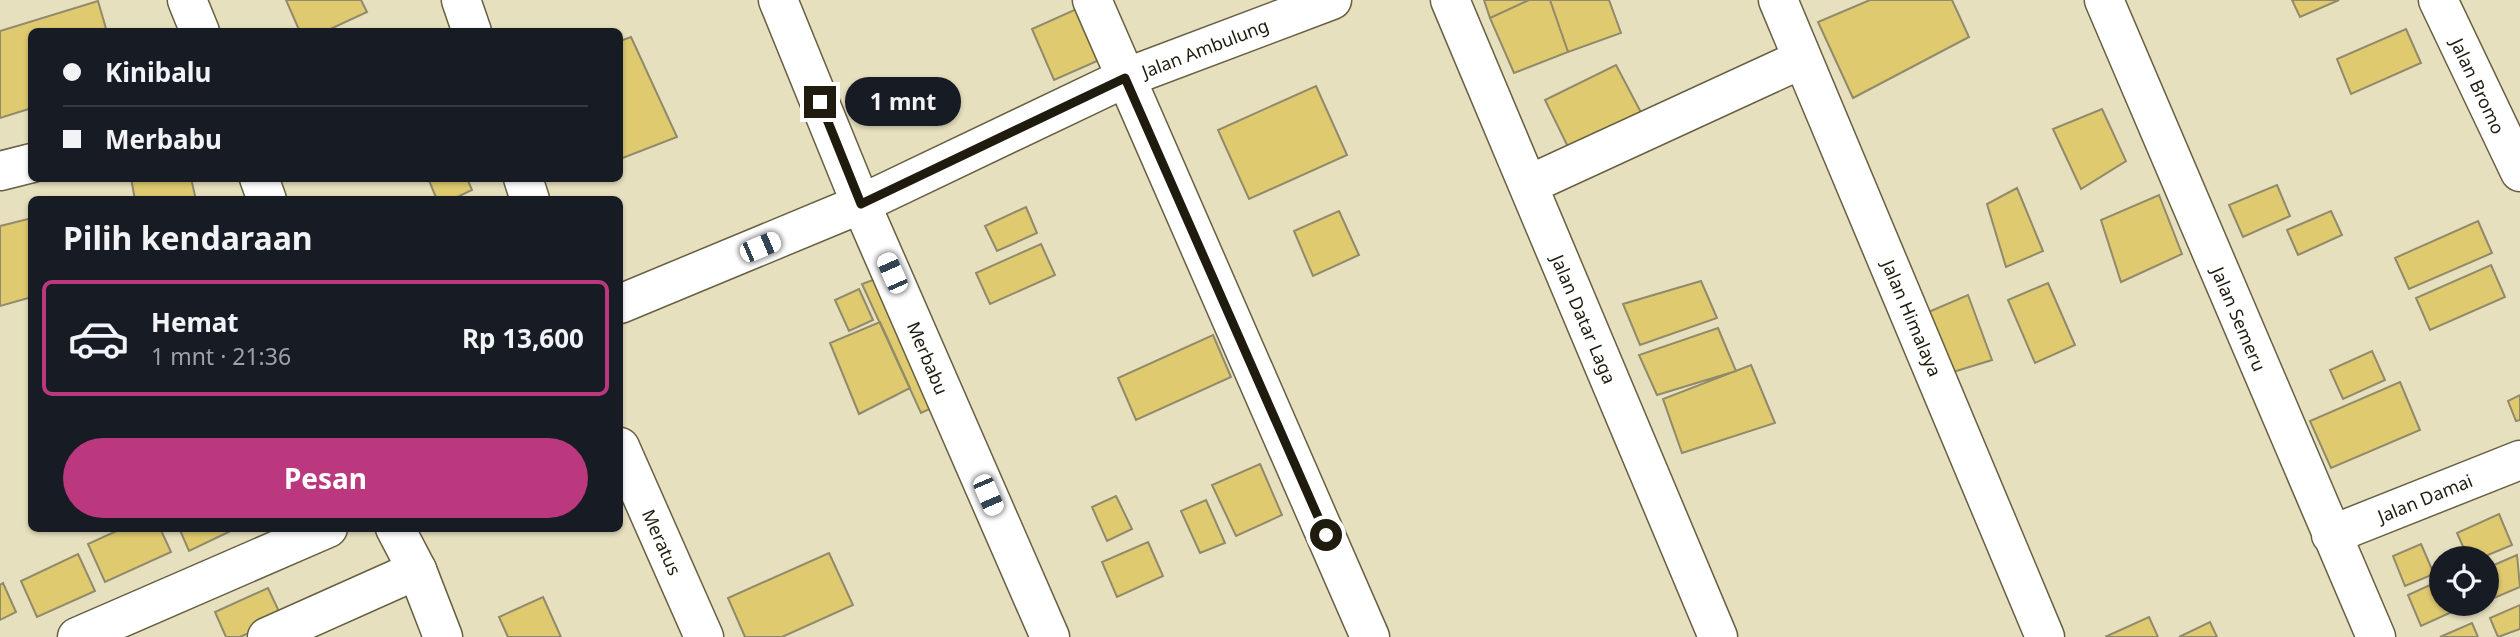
<!DOCTYPE html>
<html lang="id">
<head>
<meta charset="utf-8">
<style>
  body { margin:0; font-family:"Noto Sans",sans-serif; background:#242831; color:#f1f3f6; height:100vh; display:flex; flex-direction:column; font-size:26px; white-space:nowrap }
  * { box-sizing:border-box; margin:0 }
  p { font-size:23px; color:#9ea1a6 }
  .icon { flex:none; width:38px; height:38px; fill:none; stroke:currentColor; stroke-width:2; stroke-linecap:round; stroke-linejoin:round }
  .map { position:relative; flex:1; overflow:hidden }
  .sheet { position:absolute; left:28px; top:196px; width:595px; height:336px; display:flex; flex-direction:column; background:#171b24; border-radius:10px; box-shadow:0 2px 5px #0004 }
  .sheet>* { flex:none }
  .hud { position:absolute; left:28px; top:28px; width:595px; height:154px; border-radius:10px; box-shadow:0 2px 5px #0004; display:grid; align-content:center; height:154px; padding:0 35px; background:#171b24 }
  .buttons { position:absolute; left:2429px; top:546px; display:grid; gap:14px }
  .buttons a { display:grid; place-items:center; width:70px; height:70px; border-radius:50%; background:#171b24; box-shadow:0 2px 5px #0004; font-size:35px }
  .end { position:absolute; width:32px; height:32px; margin:-16px; border:9px solid #1f1c0f; background:#fff; box-shadow:0 0 0 4px #fff }
  .from { border-radius:50% }
  .bubble { position:absolute; height:49px; border-radius:24px; background:#171b24; box-shadow:0 2px 5px #0004; font-size:23px; font-weight:700; line-height:49px; text-align:center }
  .car { position:absolute; width:21px; height:42px; margin:-21px -10px; border-radius:9px; box-shadow:0 0 5px 2px #0007; background:linear-gradient(#fff 24%,#345 0 40%,#fff 0 76%,#345 0 86%,#fff 0) }
  .hud b { display:flex; align-items:center; gap:24px; height:66px; font-size:26px }
  .hud b+b { border-top:2px solid #363941 }
  .hud i { width:18px; height:18px; background:#f1f3f6 }
  ul { padding:0; list-style:none }
  li { display:flex; align-items:center; gap:21px; height:116px; margin:0 14px 10px; padding:0 21px; border:4px solid transparent; border-radius:10px }
  li div { flex:1 }
  li b { display:block; font-size:26px }
  li em { font-style:normal; font-weight:700 }
  li.active { border-color:#bb387f }
  li>.icon { width:63px; height:63px; stroke-width:1.5 }
  h2 { padding:0 35px; font-size:32px; line-height:84px }
  .cta { display:flex; gap:14px; margin-top:auto; padding:14px 35px }
  .cta a { flex:1; height:80px; border-radius:42px; background:#bb387f; color:#fff; font-size:28px; font-weight:700; line-height:80px; text-align:center }
  .map>svg:first-child { display:block }
  .building { fill:#dfca70; stroke:#918a6b; stroke-width:2 }
  .lines { fill:none; stroke-linecap:round; stroke-linejoin:round }
  .minor-casing { stroke:#665f42; stroke-width:41 }
  .tertiary-casing { stroke:#665f42; stroke-width:41 }
  .minor { stroke:#fff; stroke-width:38 }
  .tertiary { stroke:#fff; stroke-width:38 }
  .route { stroke:#1f1c0f; stroke-width:9 }
  .labels { text-anchor:middle; dominant-baseline:central; stroke-width:5; stroke-linejoin:round; paint-order:stroke }
  .street-label { font-size:18px; fill:#1f1c0f; stroke:#fff }
</style>
</head>
<body>
<div class="map">
<svg width="2520" height="637" viewBox="0 0 2520 637">
  <rect width="100%" height="100%" fill="#e7e0be"/>
  <path class="building" d="M286,0H361L367,12L324,32H300Z
    M1484,0H1529L1490,18Z
    M1529,0H1550L1568,52L1514,73L1490,18Z
    M1550,0H1609L1621,33L1568,52Z
    M1870,0H1952L1969,37L1853,98L1818,22Z
    M2292,0H2339L2300,17Z
    M98,1L107,32H32V108L0,118V31Z
    M1081,7L1104,58L1054,80L1032,29Z
    M2406,29L2421,63L2351,94L2337,59Z
    M631,37L677,137L620,159V41Z
    M1616,65L1645,120L1570,151L1545,100Z
    M1316,86L1347,155L1249,199L1218,130Z
    M2102,109L2126,161L2081,189L2053,129Z
    M131,178H191L196,200H135Z
    M428,178H467L472,190L451,200H437Z
    M2277,185L2290,216L2243,237L2229,205Z
    M2017,188L2043,251L2006,267L1987,204Z
    M2159,195L2182,254L2121,282L2101,220Z
    M1026,207L1037,233L997,251L985,226Z
    M1339,211L1359,255L1313,276L1294,231Z
    M2331,211L2342,235L2298,255L2287,230Z
    M32,218V297L0,306V226Z
    M2478,221L2492,253L2409,289L2395,258Z
    M1041,244L1055,275L990,304L976,273Z
    M2491,265L2505,297L2430,330L2416,298Z
    M892,273L947,401L921,413L862,284Z
    M1701,281L1717,318L1640,345L1623,304Z
    M2048,283L2075,345L2035,363L2008,300Z
    M859,289L873,320L849,331L835,300Z
    M1968,295L1992,360L1953,372L1926,313Z
    M880,322L910,388L859,414L830,343Z
    M1718,328L1736,371L1657,395L1639,355Z
    M1213,335L1231,377L1136,420L1118,378Z
    M2372,351L2385,380L2343,399L2330,370Z
    M1751,365L1775,423L1682,453L1663,399Z
    M2400,382L2420,430L2331,468L2310,421Z
    M2520,395V420L2516,421L2508,401Z
    M1260,464L1282,515L1236,536L1212,485Z
    M1116,496L1132,529L1107,541L1092,507Z
    M1206,500L1225,543L1200,553L1181,511Z
    M2499,514L2512,545L2481,558H2468L2457,533Z
    M123,528H160L171,552L105,582L88,544Z
    M179,528H237L189,551Z
    M1148,542L1163,576L1117,597L1102,562Z
    M2421,544L2434,574L2405,586L2393,556Z
    M829,553L853,605L782,637H745L728,598Z
    M78,554L95,591L37,617L21,581Z
    M2517,555L2520,587L2487,601V568Z
    M2441,580V604H2451L2454,611L2421,626L2408,595Z
    M3,583L16,612L0,620V585Z
    M268,588L282,618L240,637H226L215,612Z
    M543,597L561,637H508L499,617Z
    M2520,605V629L2498,637L2490,618Z
    M2149,617L2158,637H2105Z
    M2210,622L2217,637H2179Z
    M2472,623L2478,637H2440Z"/>
  <g class="lines">
    <defs>
      <path id="minor" d="M461,0L472,32
        M778,0L861,204L1050,637
        M1092,0L1370,637
        M1450,0L1718,637
        M1778,0L2045,637
        M2104,0L2376,637
        M2438,0L2520,172
        M0,171L32,163
        M523,178L530,200
        M1528,185L1802,59
        M620,447L704,637
        M2331,535L2520,460
        M77,637L328,528
        M267,637L417,570"/>
      <path id="tertiary" d="M187,0L200,32
        M259,178L267,200
        M620,304L861,204L1125,78L1332,0
        M395,528L417,570L443,637"/>
    </defs>
    <use href="#minor" class="minor-casing"/>
    <use href="#tertiary" class="tertiary-casing"/>
    <use href="#minor" class="minor"/>
    <use href="#tertiary" class="tertiary"/>
  </g>
  <g class="lines">
    <path class="route" d="M820,102L861,204L1125,78L1326,535"/>
  </g>
  <g class="labels">
    <g class="street-label">
      <text transform="translate(1205 48) rotate(-21)">Jalan Ambulung</text>
      <text transform="translate(2478 86) rotate(65)">Jalan Bromo</text>
      <text transform="translate(1912 318) rotate(67)">Jalan Himalaya</text>
      <text transform="translate(1584 319) rotate(67)">Jalan Datar Laga</text>
      <text transform="translate(2239 319) rotate(67)">Jalan Semeru</text>
      <text transform="translate(928 358) rotate(67)">Merbabu</text>
      <text transform="translate(2425 498) rotate(-22)">Jalan Damai</text>
      <text transform="translate(662 542) rotate(66)">Meratus</text>
    </g>
  </g>
</svg>
<div class="buttons">
<a><svg class="icon" aria-label="locate" viewBox="0 0 24 24"><circle cx="12" cy="12" r="6"/><path d="M12 2v4M12 18v4M2 12h4M18 12h4"/></svg></a>
</div>
<i class="end from" style="left:1326px;top:535px"></i>
<i class="end" style="left:820px;top:102px"></i>
<div class="bubble" style="left:845px;top:77px;width:116px">1 mnt</div>
<i class="car" style="left:760px;top:247px;rotate:67deg"></i>
<i class="car" style="left:892px;top:273px;rotate:336deg"></i>
<i class="car" style="left:988px;top:495px;rotate:157deg"></i>
<div class="hud">
<b><i class="from"></i>Kinibalu</b>
<b><i></i>Merbabu</b>
</div>
<section class="sheet">
<h2>Pilih kendaraan</h2>
<ul>
<li class="active"><svg class="icon" aria-label="car" viewBox="0 0 24 24"><path d="M5 17H2v-5l4-1 3-4h7l3 4 3 1v5h-3M9 17h6M6 11h13"/><circle cx="7" cy="17" r="2"/><circle cx="17" cy="17" r="2"/></svg><div><b>Hemat</b><p>1 mnt · 21:36</p></div><em>Rp 13,600</em></li>
</ul>
<div class="cta"><a>Pesan</a></div>
</section>
</div>
</body>
</html>
